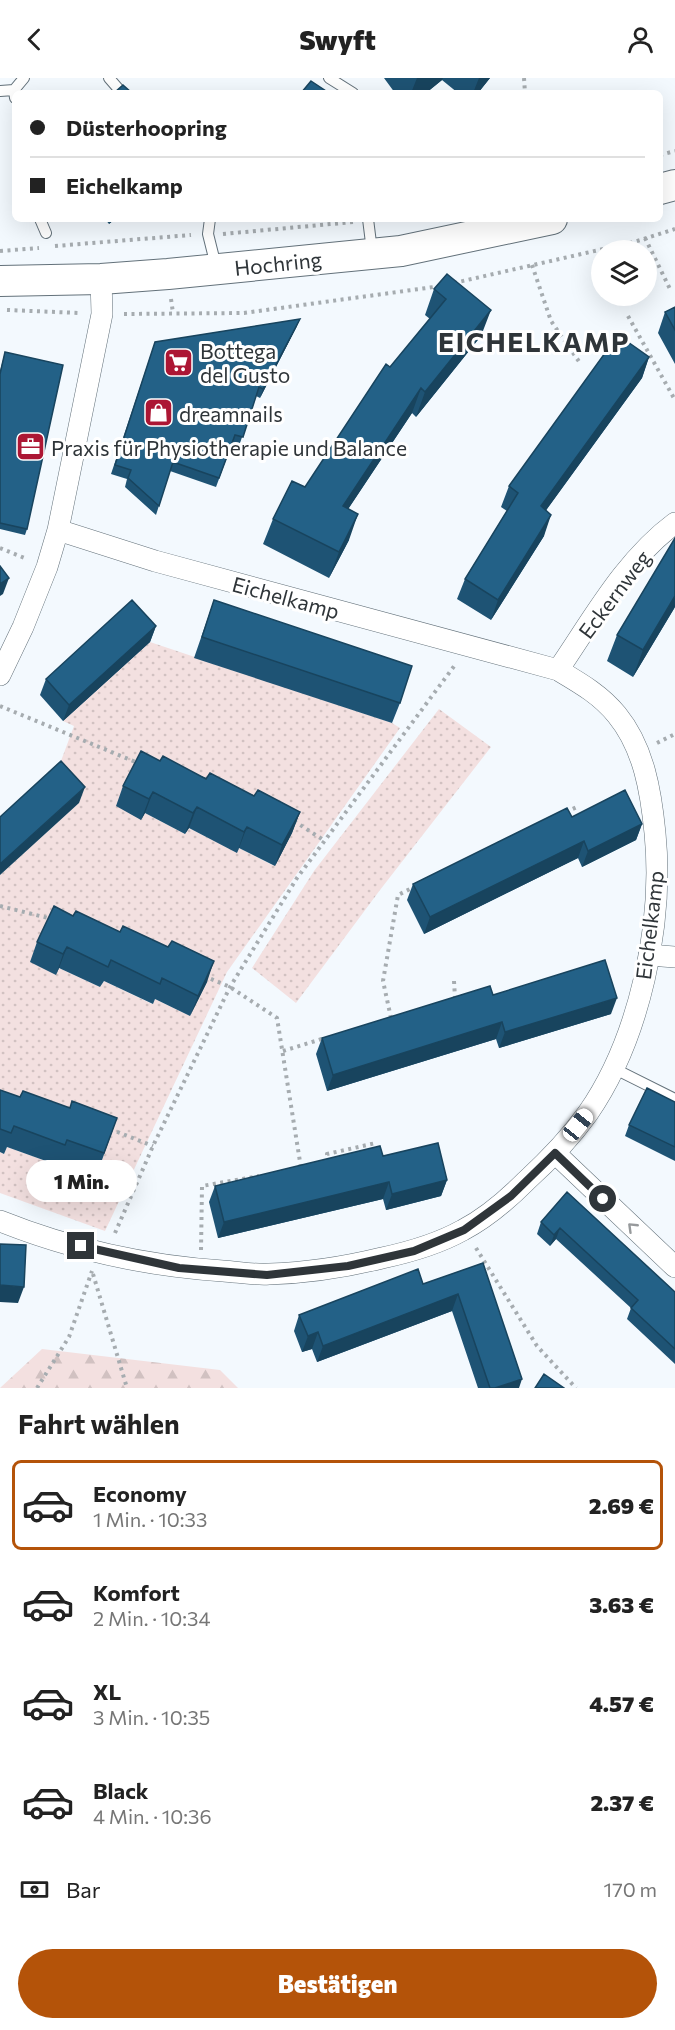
<!DOCTYPE html>
<html lang="de">
<head>
<meta charset="utf-8">
<style>
  body { margin:0; font-family:Commissioner,sans-serif; background:#f2f2f2; color:#222; height:100vh; display:flex; flex-direction:column; font-size:22px; white-space:nowrap }
  * { box-sizing:border-box; margin:0 }
  p { font-size:20px; color:#767676 }
  .icon { flex:none; width:33px; height:33px; fill:none; stroke:currentColor; stroke-width:2; stroke-linecap:round; stroke-linejoin:round }
  .map { position:relative; height:1310px; overflow:hidden }
  .panel { display:flex; flex-direction:column; background:#fff; flex:1 }
  .panel>* { flex:none }
  .banner { position:absolute; left:12px; top:12px; width:651px; height:132px; border-radius:9px; box-shadow:0 6px 24px #0002; display:grid; align-content:center; height:132px; padding:0 18px; background:#fff }
  .fabs { position:absolute; left:591px; top:162px; display:grid; gap:12px }
  .fabs a { display:grid; place-items:center; width:66px; height:66px; border-radius:50%; background:#fff; box-shadow:0 6px 24px #0002; font-size:30px }
  .end { position:absolute; width:27px; height:27px; margin:-14px; border:8px solid #2f3539; background:#fff; box-shadow:0 0 0 3px #fff }
  .from { border-radius:50% }
  .bubble { position:absolute; height:42px; border-radius:21px; background:#fff; box-shadow:0 6px 24px #0002; font-size:20px; font-weight:800; line-height:42px; text-align:center }
  .car { position:absolute; width:18px; height:36px; margin:-18px -9px; border-radius:8px; box-shadow:0 0 4px 2px #0007; background:linear-gradient(#fff 24%,#345 0 40%,#fff 0 76%,#345 0 86%,#fff 0) }
  .banner b { display:flex; align-items:center; gap:21px; height:57px; font-size:22px }
  .banner b+b { border-top:2px solid #e0e0e0 }
  .banner i { width:15px; height:15px; background:#222 }
  ul { padding:0; list-style:none }
  li { display:flex; align-items:center; gap:18px; height:90px; margin:0 12px 9px; padding:0 6px; border:3px solid transparent; border-radius:9px }
  li div { flex:1 }
  li b { display:block; font-size:22px }
  li em { font-style:normal; font-weight:800 }
  li.on { border-color:#b45309 }
  li>.icon { width:54px; height:54px; stroke-width:1.5 }
  h2 { padding:0 18px; font-size:27px; line-height:72px }
  .pay { display:flex; align-items:center; gap:15px; height:66px; padding:0 18px; font-size:22px }
  .pay p { margin-inline-start:auto }
  .cta { display:flex; gap:12px; margin-top:auto; padding:12px 18px }
  .cta a { flex:1; height:69px; border-radius:36px; background:#b45309; color:#fff; font-size:24px; font-weight:800; line-height:69px; text-align:center }
  header { display:flex; justify-content:space-between; align-items:center; height:78px; padding:0 18px; background:#fff; font-size:27px; font-weight:800 }
  .map>svg:first-child { display:block }
  .grass { fill:url(#grass-dots); fill-rule:evenodd }
  .forest { fill:url(#forest-firs) }
  .lines { fill:none; stroke-linecap:round; stroke-linejoin:round }
  .lane-casing { stroke:#63717a; stroke-width:12 }
  .street-casing { stroke:#63717a; stroke-width:22 }
  .secondary-casing { stroke:#63717a; stroke-width:32 }
  .path { stroke:#a6acb0; stroke-width:4; stroke-dasharray:3 4.5; stroke-linecap:butt }
  .lane { stroke:#fff; stroke-width:10 }
  .street { stroke:#fff; stroke-width:21 }
  .secondary { stroke:#fff; stroke-width:30 }
  .wall { fill:#1e5374 }
  .shaded-wall { fill:#18445e }
  .building { fill:#236187; stroke:#18445e; stroke-width:1.5 }
  .oneway { stroke:#979a9c }
  .route { stroke:#2f3539; stroke-width:8 }
  .labels { text-anchor:middle; dominant-baseline:central; stroke-width:6; stroke-linejoin:round; paint-order:stroke }
  .street-label { font-size:21px; fill:#2f3539; stroke:#fff }
  .poi-label { font-size:21px; fill:#2f3539; stroke:#fff; text-anchor:start }
  .district-label { font-size:27px; font-weight:bold; letter-spacing:1.5px; fill:#2f3539; stroke:#fff }
</style>
</head>
<body>
<header><svg class="icon" aria-label="back" viewBox="0 0 24 24"><path d="M15 5l-7 7 7 7"/></svg>Swyft<svg class="icon" aria-label="person" viewBox="0 0 24 24"><circle cx="12" cy="8" r="4"/><path d="M4 21q1-7 8-7t8 7"/></svg></header>
<div class="map">
<svg width="675" height="1310" viewBox="0 0 675 1310">
  <defs>
    <pattern id="grass-dots" width="8" height="8" patternUnits="userSpaceOnUse" patternTransform="scale(1.5)"><rect width="8" height="8" fill="#f3e0e0"/><path d="M2 2h.1M6 6h.1" fill="none" stroke="#d1c1c1" stroke-width="1.8" stroke-linecap="round"/></pattern>
    <pattern id="forest-firs" width="22" height="20" patternUnits="userSpaceOnUse" patternTransform="scale(1.5)"><rect width="22" height="20" fill="#f3e0e0"/><path d="M5 1l3.5 6h-7zM16 11l3.5 6h-7z" fill="#d1c1c1"/></pattern>
  </defs>
  <rect width="100%" height="100%" fill="#f3f9fe"/>
  <path class="grass" d="M150,564L392,645L400,650L227,894L105,1153L0,1115V1074L4,1076L7,1069L57,1087L59,1082L97,1096L0,1035V797L79,725L55,699L74,648L63,643ZM156,699L274,788L239,770L236,774L189,750L185,756L145,735ZM69,853L190,938L155,921L152,926L104,903L100,909L59,890Z
    M439,631L491,669L380,812L296,925L252,890L314,793Z"/>
  <path class="forest" d="M42,1271L220,1292L238,1310H0Z"/>
  <g class="lines">
    <defs>
      <path id="lane" d="M109,0L122,15
        M329,0L353,15
        M14,12L24,0
        M0,13L14,12L15,20
        M40,141L46,155
        M210,141L208,156L216,188
        M368,141L372,173
        M613,990L675,1021"/>
      <path id="street" d="M558,592C593,541 625,482 675,445
        M0,597L23,549L47,489L58,452L102,236L101,201
        M649,877L675,879
        M555,1075L675,1189
        M0,1143C70,1171 148,1188 223,1193C238,1194 254,1197 269,1196C307,1195 345,1189 382,1180C410,1174 438,1166 463,1152C486,1140 508,1121 526,1103C549,1082 570,1060 588,1035C640,960 664,845 655,755C651,714 644,670 617,637C601,617 580,605 558,592L155,483L58,452"/>
      <path id="secondary" d="M660,111L675,107
        M0,203L101,201L168,196L401,173L552,141"/>
    </defs>
    <use href="#lane" class="lane-casing"/>
    <use href="#street" class="street-casing"/>
    <use href="#secondary" class="secondary-casing"/>
    <path class="path" d="M524,0L525,15
      M660,77L675,73
      M223,156L353,144
      M645,160L671,213
      M55,168L191,157
      M0,173L39,170
      M532,187L551,243L580,285
      M454,205L634,164L675,151
      M171,221L173,235
      M7,232L80,235
      M124,236L244,235L441,208
      M628,238L675,322
      M0,470L27,481
      M0,628L138,685
      M657,665L675,656
      M566,734L577,729
      M294,743L325,763
      M0,828L52,841
      M204,898L230,909L277,940L301,1090L304,1089
      M454,903L455,920
      M391,940L383,903L398,817L414,809
      M283,973L325,960
      M110,1051L153,1068
      M329,1084L327,1076L376,1065
      M115,1155L153,1068L230,909L297,800L455,587
      M476,1170L537,1268L576,1310
      M201,1172L202,1108L259,1098
      M93,1196L127,1310
      M37,1310L69,1259L92,1193"/>
    <use href="#lane" class="lane"/>
    <use href="#street" class="street"/>
    <use href="#secondary" class="secondary"/>
  </g>
  <path class="wall" d="M384,0H490L478,15H458L442,2L426,15H395Z
    M105,141H115L109,146Z
    M447,196L481,258L416,339L412,335L348,431L349,462L329,500L263,466L273,441L305,409L390,289L430,241L425,237L434,211Z
    M675,229V286L658,255L665,234Z
    M300,241L296,250L260,320L256,318L239,368L232,366L216,409L170,393L156,437L125,409L127,401L111,396L155,264Z
    M5,274L27,451L25,457L0,451V293Z
    M649,279L642,300L546,432L544,458L491,542L457,521L465,501L507,433L501,429L509,408Z
    M214,522L400,625L392,645L194,580Z
    M675,529L633,599L607,583L617,557Z
    M156,548L150,564L63,643L40,617L46,601Z
    M160,683L300,734L292,755L275,788L239,770L237,775L189,750L185,756L145,735L141,742L116,728L123,708Z
    M572,739L642,746L636,762L582,789L578,780L424,856L407,822L413,806Z
    M73,838L207,904L190,938L155,921L153,926L104,903L100,909L59,890L56,897L30,884L37,864Z
    M493,917L611,936L499,970L496,961L327,1013L316,976L322,960Z
    M0,1012L20,1019L117,1040L97,1096L59,1082L57,1087L7,1069L4,1076L0,1074Z
    M675,1024V1083L625,1058L629,1047Z
    M383,1078L447,1102L441,1118L386,1132L383,1121L218,1160L209,1124L215,1108Z
    M567,1114L675,1214V1286L627,1241L631,1230L556,1161L550,1168L537,1156L541,1144Z
    M483,1185L519,1310H478L452,1233L317,1284L312,1271L302,1274L294,1253L299,1237L423,1206Z"/>
  <path class="shaded-wall" d="M417,0H443L442,2L426,15H411Z
    M479,0H490L478,15H473Z
    M111,141H115L109,146Z
    M491,232L481,258L416,339L425,314Z
    M300,241L296,250L260,320L263,311Z
    M649,279L642,300L534,449L541,428Z
    M421,310L412,335L333,454L343,428Z
    M358,436L349,462L329,500L339,474Z
    M551,437L544,458L491,542L498,522Z
    M9,500L3,516L0,518V506Z
    M675,518V529L633,599L643,572Z
    M156,548L150,564L63,643L69,627Z
    M85,709L79,725L0,797V786Z
    M153,714L145,735L141,742L149,721Z
    M197,729L189,750L185,756L193,735Z
    M300,734L292,755L275,788L282,767Z
    M642,746L636,762L582,789L588,773Z
    M247,749L239,770L237,775L244,754Z
    M584,763L578,780L424,856L430,839Z
    M67,869L59,890L56,897L63,876Z
    M214,883L207,904L190,938L198,918Z
    M617,920L611,936L499,970L505,954Z
    M502,944L496,961L327,1013L333,997Z
    M447,1102L441,1118L386,1132L392,1116Z
    M389,1104L383,1121L218,1160L224,1144Z
    M560,1150L556,1161L550,1168L554,1157Z
    M0,1207L24,1209L18,1225L0,1224Z
    M458,1216L452,1233L317,1284L323,1268Z
    M318,1254L312,1271L302,1274L308,1258Z
    M522,1301L519,1310H495Z"/>
  <path class="building" d="M311,3L329,15H301Z
    M123,7L132,15H114Z
    M447,196L491,232L425,314L421,310L343,428L358,436L339,474L273,441L292,403L305,409L386,286L390,289L446,221L434,211Z
    M675,229V252L665,234Z
    M300,241L263,311L259,309L243,359L235,357L219,400L173,384L159,428L128,400L131,392L115,387L155,264Z
    M618,257L649,279L541,428L551,437L498,522L465,501L518,415L509,408Z
    M5,274L63,287L27,451L0,445V296Z
    M675,460V518L643,572L617,557Z
    M0,488L9,500L0,506Z
    M132,522L156,548L69,627L46,601Z
    M214,522L412,588L400,625L202,559Z
    M141,673L160,683L163,678L206,701L210,695L254,718L258,712L300,734L282,767L247,749L244,754L197,729L193,735L153,714L149,721L123,708Z
    M61,683L85,709L0,786V739Z
    M625,712L642,746L588,773L584,763L430,839L413,806L567,730L572,739Z
    M54,828L73,838L76,833L120,854L123,848L168,869L172,863L214,883L198,918L162,900L160,906L111,882L108,889L67,869L63,876L37,864Z
    M605,882L617,920L505,954L502,944L333,997L322,960L490,908L493,917Z
    M647,1010L675,1024V1069L629,1047Z
    M0,1012L20,1019L23,1013L70,1030L72,1023L117,1040L104,1075L67,1062L65,1067L14,1048L11,1055L0,1051Z
    M438,1065L447,1102L392,1116L389,1104L224,1144L215,1108L380,1068L383,1078Z
    M567,1114L675,1214V1271L631,1230L638,1222L560,1150L554,1157L541,1144Z
    M0,1166L26,1167L24,1209L0,1207Z
    M483,1185L522,1301L495,1310H490L458,1216L323,1268L318,1254L308,1258L299,1237L418,1191L423,1206Z
    M544,1296L564,1310H535Z"/>
  <defs><path id="oneway-chevron" d="M-2-3.5L2.5 0L-2 3.5" fill="none" stroke-width="1.6" stroke-linecap="round" stroke-linejoin="round" transform="scale(1.5)"/></defs>
  <use class="oneway" href="#oneway-chevron" transform="translate(632 1149) rotate(-136)"/>
  <g class="lines">
    <path class="route" d="M81,1168L179,1190L267,1197L348,1188L414,1173L464,1152L511,1118L555,1075L603,1121"/>
  </g>
  <defs>
    <symbol id="supermarket-square" viewBox="-11 -11 22 22"><rect x="-9" y="-9" width="18" height="18" rx="4" fill="#ac1634" stroke="#fff"/><path d="M-6-5.5h2.5l.6 2H6L4.5 2H-2.5L-4.4-4H-6ZM-1.5 3.2a1.3 1.3 0 1 0 .1 0ZM3 3.2a1.3 1.3 0 1 0 .1 0Z" fill="#fff"/></symbol>
    <symbol id="shop-square" viewBox="-11 -11 22 22"><rect x="-9" y="-9" width="18" height="18" rx="4" fill="#ac1634" stroke="#fff"/><path d="M-5-2.5h2.3a2.7 3.5 0 0 1 5.4 0H5L5.5 6h-11ZM-1.5-2.5h3a1.5 2.3 0 0 0-3 0Z" fill="#fff"/></symbol>
    <symbol id="office-square" viewBox="-11 -11 22 22"><rect x="-9" y="-9" width="18" height="18" rx="4" fill="#ac1634" stroke="#fff"/><path d="M-6-3h4V-5.5h4V-3h4V5H-6ZM-1-4.5V-3h2v-1.5ZM-6 0V1H6V0Z" fill="#fff"/></symbol>
  </defs>
  <g fill-rule="evenodd">
    <use href="#supermarket-square" x="162" y="268" width="33" height="33"/>
    <use href="#shop-square" x="142" y="318" width="33" height="33"/>
    <use href="#office-square" x="14" y="352" width="33" height="33"/>
  </g>
  <g class="labels">
    <g class="street-label">
      <text transform="translate(278 185) rotate(-6)">Hochring</text>
      <text transform="translate(614 516) rotate(-53)">Eckernweg</text>
      <text transform="translate(286 519) rotate(15)">Eichelkamp</text>
      <text transform="translate(649 847) rotate(-83)">Eichelkamp</text>
    </g>
    <g class="poi-label">
      <text x="200" y="272">Bottega<tspan x="200" dy="24">del Gusto</tspan></text>
      <text x="179" y="335">dreamnails</text>
      <text x="51" y="369">Praxis für Physiotherapie und Balance</text>
    </g>
    <g class="district-label">
      <text x="534" y="263">EICHELKAMP</text>
    </g>
  </g>
</svg>
<div class="fabs">
<a><svg class="icon" aria-label="layers" viewBox="0 0 24 24"><path d="M12 4l9 5-9 5-9-5zM3 14l9 5 9-5"/></svg></a>
</div>
<i class="end from" style="left:603px;top:1121px"></i>
<i class="end" style="left:81px;top:1168px"></i>
<div class="bubble" style="left:26px;top:1082px;width:111px">1 Min.</div>
<i class="car" style="left:578px;top:1047px;rotate:39deg"></i>
<div class="banner">
<b><i class="from"></i>Düsterhoopring</b>
<b><i></i>Eichelkamp</b>
</div>
</div>
<section class="panel">
<h2>Fahrt wählen</h2>
<ul>
<li class="on"><svg class="icon" aria-label="car" viewBox="0 0 24 24"><path d="M5 17H2v-5l4-1 3-4h7l3 4 3 1v5h-3M9 17h6M6 11h13"/><circle cx="7" cy="17" r="2"/><circle cx="17" cy="17" r="2"/></svg><div><b>Economy</b><p>1 Min. · 10:33</p></div><em>2.69 €</em></li>
<li><svg class="icon" aria-label="car" viewBox="0 0 24 24"><path d="M5 17H2v-5l4-1 3-4h7l3 4 3 1v5h-3M9 17h6M6 11h13"/><circle cx="7" cy="17" r="2"/><circle cx="17" cy="17" r="2"/></svg><div><b>Komfort</b><p>2 Min. · 10:34</p></div><em>3.63 €</em></li>
<li><svg class="icon" aria-label="car" viewBox="0 0 24 24"><path d="M5 17H2v-5l4-1 3-4h7l3 4 3 1v5h-3M9 17h6M6 11h13"/><circle cx="7" cy="17" r="2"/><circle cx="17" cy="17" r="2"/></svg><div><b>XL</b><p>3 Min. · 10:35</p></div><em>4.57 €</em></li>
<li><svg class="icon" aria-label="car" viewBox="0 0 24 24"><path d="M5 17H2v-5l4-1 3-4h7l3 4 3 1v5h-3M9 17h6M6 11h13"/><circle cx="7" cy="17" r="2"/><circle cx="17" cy="17" r="2"/></svg><div><b>Black</b><p>4 Min. · 10:36</p></div><em>2.37 €</em></li>
</ul>
<div class="pay"><svg class="icon" aria-label="cash" viewBox="0 0 24 24"><path d="M3 7h18v10H3z"/><circle cx="12" cy="12" r="2"/></svg>Bar<p>170 m</p></div>
<div class="cta"><a>Bestätigen</a></div>
</section>
</body>
</html>
